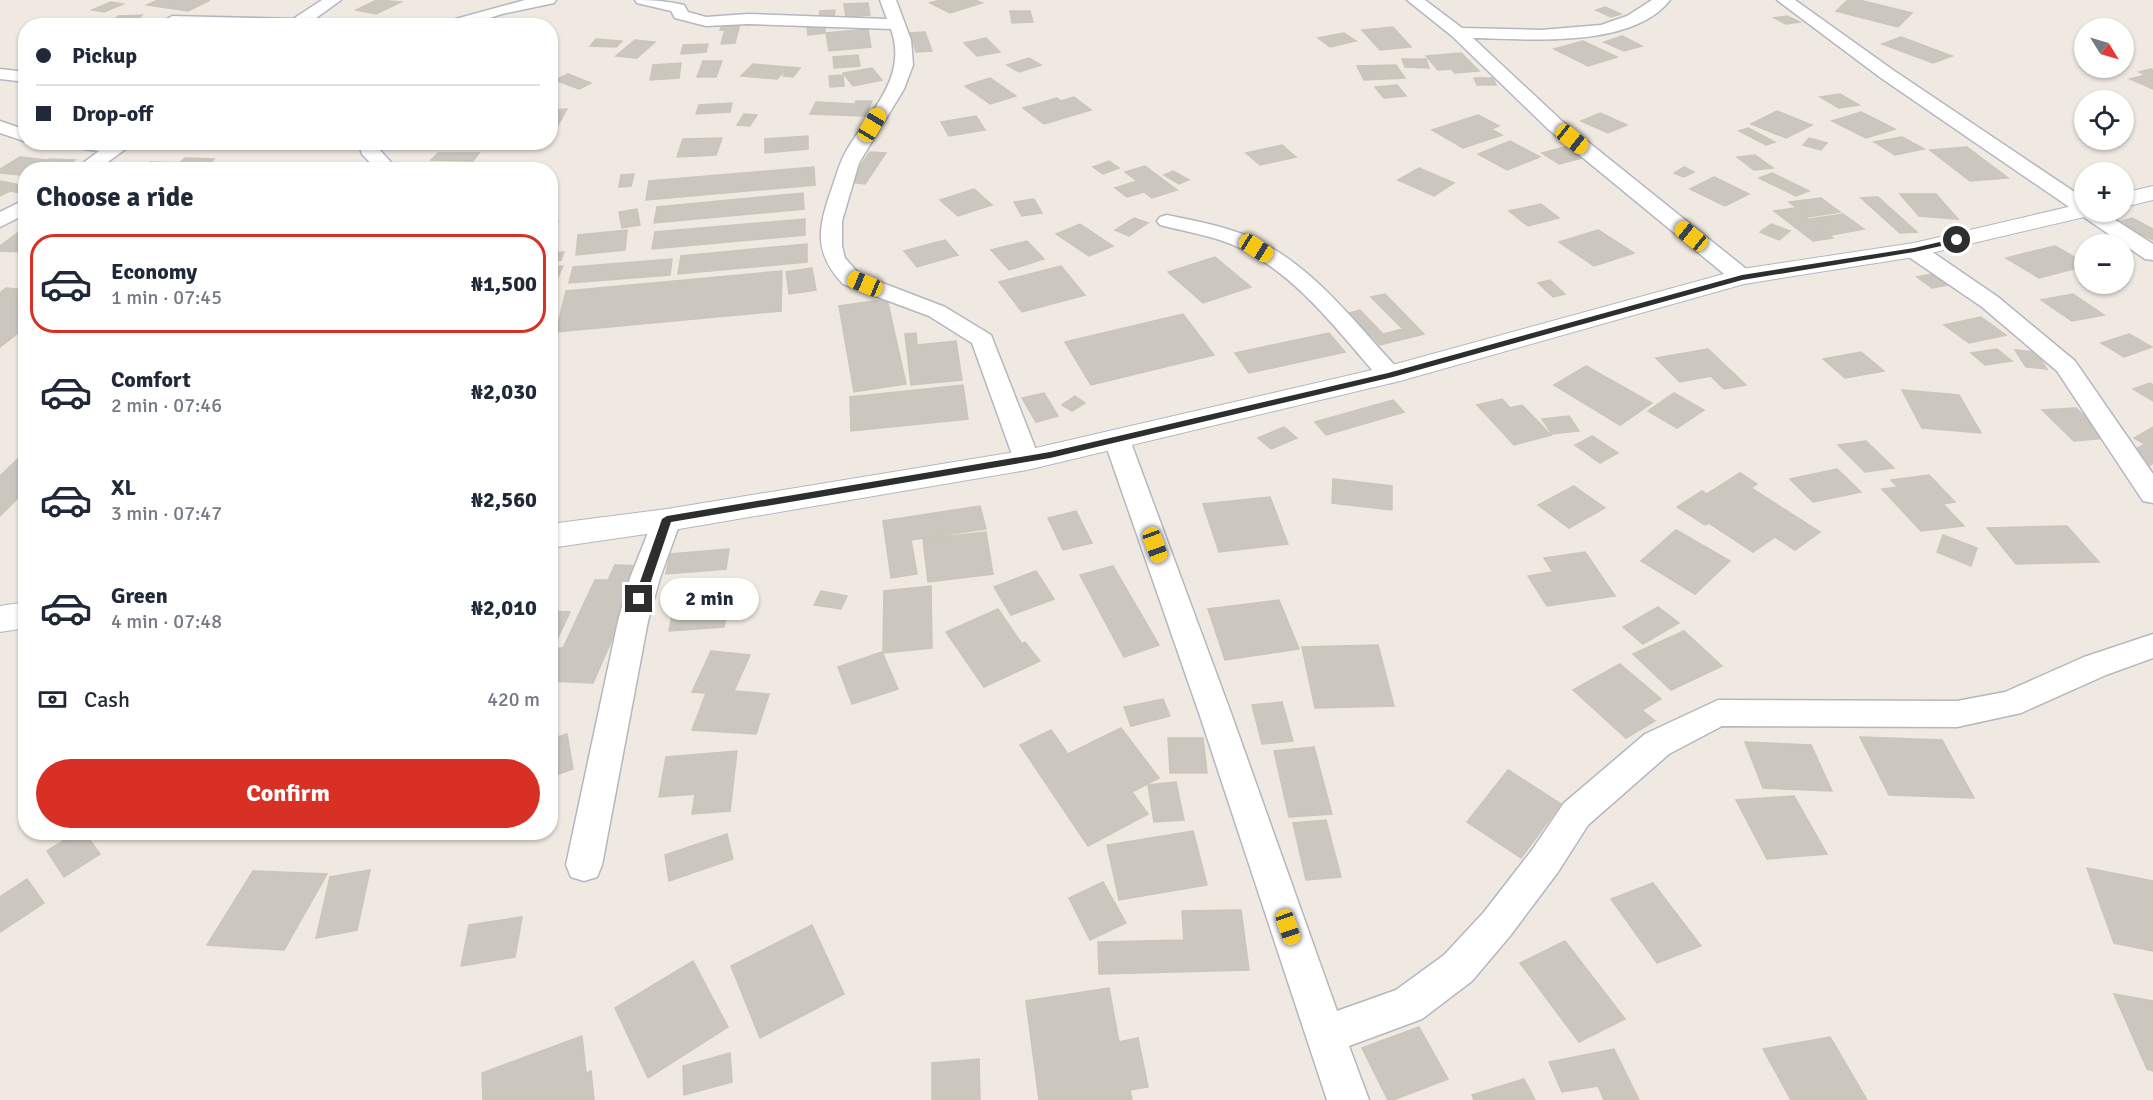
<!DOCTYPE html>
<html lang="en">
<head>
<meta charset="utf-8">
<style>
  body { margin:0; font-family:Signika,sans-serif; background:#f6f6f7; color:#1f2937; height:100vh; display:flex; flex-direction:column; font-size:22px; white-space:nowrap }
  * { box-sizing:border-box; margin:0 }
  p { font-size:20px; color:#747a83 }
  .icon { flex:none; width:33px; height:33px; fill:none; stroke:currentColor; stroke-width:2; stroke-linecap:round; stroke-linejoin:round }
  .map { position:relative; flex:1; overflow:hidden }
  .side { position:absolute; left:18px; top:162px; width:540px; height:678px; display:flex; flex-direction:column; background:#fff; border-radius:24px; box-shadow:0 2px 4px #0004 }
  .side>* { flex:none }
  .banner { position:absolute; left:18px; top:18px; width:540px; height:132px; border-radius:24px; box-shadow:0 2px 4px #0004; display:grid; align-content:center; height:132px; padding:0 18px; background:#fff }
  .needle { width:39px; rotate:127deg }
  .controls { position:absolute; left:2074px; top:18px; display:grid; gap:12px }
  .controls a { display:grid; place-items:center; width:60px; height:60px; border-radius:50%; background:#fff; box-shadow:0 2px 4px #0004; font-size:30px }
  .end { position:absolute; width:27px; height:27px; margin:-14px; border:8px solid #2e2e2e; background:#fff; box-shadow:0 0 0 3px #fff }
  .from { border-radius:50% }
  .bubble { position:absolute; height:42px; border-radius:21px; background:#fff; box-shadow:0 2px 4px #0004; font-size:20px; font-weight:700; line-height:42px; text-align:center }
  .car { position:absolute; width:18px; height:36px; margin:-18px -9px; border-radius:8px; box-shadow:0 0 4px 2px #0007; background:linear-gradient(#f5c518 24%,#345 0 40%,#f5c518 0 76%,#345 0 86%,#f5c518 0) }
  .banner b { display:flex; align-items:center; gap:21px; height:57px; font-size:22px }
  .banner b+b { border-top:2px solid #e0e1e3 }
  .banner i { width:15px; height:15px; background:#1f2937 }
  ul { padding:0; list-style:none }
  li { display:flex; align-items:center; gap:18px; height:99px; margin:0 12px 9px; padding:0 6px; border:3px solid transparent; border-radius:24px }
  li div { flex:1 }
  li b { display:block; font-size:22px }
  li em { font-style:normal; font-weight:700 }
  li.on { border-color:#d93025 }
  li>.icon { width:54px; height:54px; stroke-width:1.5 }
  h2 { padding:0 18px; font-size:27px; line-height:72px }
  .pay { display:flex; align-items:center; gap:15px; height:66px; padding:0 18px; font-size:22px }
  .pay p { margin-inline-start:auto }
  .primary-button { display:flex; gap:12px; margin-top:auto; padding:12px 18px }
  .primary-button a { flex:1; height:69px; border-radius:36px; background:#d93025; color:#fff; font-size:24px; font-weight:700; line-height:69px; text-align:center }
  .map>svg:first-child { display:block }
  .building { fill:#cbc7bf; stroke:#cbc5ba; stroke-width:1.5 }
  .lines { fill:none; stroke-linecap:round; stroke-linejoin:round }
  .street-casing { stroke:#b4b7c1; stroke-width:3 }
  .secondary-casing { stroke:#b4b7c1; stroke-width:2 }
  .street { fill:#fff; fill-rule:evenodd }
  .secondary { fill:#fff; fill-rule:evenodd }
  .route { fill:#2e2e2e }
</style>
</head>
<body>
<div class="map">
<svg width="2153" height="1100" viewBox="0 0 2153 1100">
  <rect width="100%" height="100%" fill="#efe9e1"/>
  <path class="building" d="M158,0H210L188,11L147,5Z
    M377,0L401,2L376,14L356,10Z
    M940,0H975L982,3L950,13L930,3Z
    M1848,0H1859L1912,13L1898,27L1836,11Z
    M111,2L123,4L104,12L92,10Z
    M868,3L870,15L846,17L844,4Z
    M1605,7L1621,14L1611,17L1596,10Z
    M835,10L834,17L819,18L820,11Z
    M1010,11H1030L1033,22L1012,23Z
    M142,15L131,26H108L118,16Z
    M1787,16L1800,22L1786,24L1774,18Z
    M740,24L735,43L721,44L725,30H720L722,25Z
    M825,24V33L808,35L807,25Z
    M1393,27L1411,47L1380,50L1362,30Z
    M868,29L871,47L829,51L826,33Z
    M925,32L932,51L916,52L910,33Z
    M1344,33L1356,41L1330,47L1318,38Z
    M1622,36L1642,46L1624,51L1604,42Z
    M1901,37L1952,56L1933,63L1882,44Z
    M986,38L1000,52L977,56L964,43Z
    M596,39L622,41L616,47L590,46Z
    M635,40L655,42L637,58L616,56Z
    M1583,41L1617,57L1588,66L1554,49Z
    M708,44L706,52L681,54L683,45Z
    M1461,53L1479,71L1455,73L1451,69L1438,70L1426,56Z
    M858,55L860,66L834,68L833,57Z
    M1029,58L1041,65L1019,72L1007,65Z
    M1402,59H1426L1429,68L1405,67Z
    M703,61H722L716,77H697Z
    M681,63L679,78L650,80L653,65Z
    M753,64L788,67L777,79L741,76Z
    M1396,65L1405,78L1364,80L1357,66Z
    M789,67L800,68L793,77L783,76Z
    M872,68L882,80L853,86L843,73Z
    M2151,69L2153,70V89L2130,79L2146,75L2139,72Z
    M568,74L591,83L579,89L555,80Z
    M843,75L844,86L830,87L829,76Z
    M990,78L1016,96L990,104L965,86Z
    M1474,78H1493L1496,85H1477Z
    M1397,85L1406,96L1384,98L1375,87Z
    M1840,94L1859,105L1839,108L1820,97Z
    M1074,97L1091,110L1044,124L1023,108L1057,98L1061,101Z
    M856,101H872L865,116L810,114L816,102L855,104Z
    M732,103L730,112L696,114L699,105Z
    M567,109L553,134H550V110Z
    M1777,111L1812,125L1786,138L1751,124Z
    M1861,112L1895,129L1866,138L1832,121Z
    M1600,113L1627,125L1608,133L1581,121Z
    M744,114L757,115L750,126L737,125Z
    M1478,115L1499,126L1491,129L1502,135L1463,148L1432,130Z
    M976,116L985,130L949,136L941,122Z
    M1748,128L1775,142L1766,145L1739,131Z
    M808,136V149L765,153V139Z
    M1902,137L1924,149L1895,155L1874,142Z
    M722,138L716,155L677,157L683,139Z
    M1809,138L1827,143L1821,150L1803,145Z
    M1510,141L1540,157L1507,170L1478,154Z
    M1282,145L1296,157L1260,165L1246,153Z
    M1568,146L1586,157L1559,164L1542,153Z
    M1967,147L2008,178L1970,181L1930,150Z
    M870,152L886,153L865,184L849,182Z
    M438,153H479L473,161L431,160Z
    M1755,155L1773,168L1754,170L1737,157Z
    M20,157L47,160L31,170H26V173L21,175L0,173V169Z
    M185,158L214,159L207,166L232,167L229,170H201L204,167L176,166Z
    M49,159L75,160L62,170H34Z
    M1109,161L1119,168L1103,174L1093,167Z
    M150,162L179,163L171,170H140Z
    M1145,166L1177,190L1152,198L1144,192L1127,197L1115,188L1137,181L1125,172Z
    M814,167L815,185L646,200L649,181Z
    M1684,167L1694,172L1684,177L1674,173Z
    M1419,168L1454,183L1434,196L1398,180Z
    M1173,171L1189,180L1179,184L1164,175Z
    M1772,173L1809,191L1796,196L1759,178Z
    M634,174L631,186L619,187L621,175Z
    M1714,177L1749,194L1725,206L1690,189Z
    M0,181L26,186V191L21,193L10,191L0,196Z
    M974,189L992,205L958,216L940,200Z
    M803,193L804,209L654,223L657,207Z
    M1900,194H1936L1958,219L1919,216Z
    M1878,197L1917,232L1900,233L1861,198Z
    M1821,198L1840,212L1808,217L1789,202Z
    M1034,199L1042,213L1022,216L1014,202Z
    M1541,204L1559,218L1528,226L1509,211Z
    M1794,208L1833,238L1813,241L1774,211Z
    M637,209L640,225L622,228L619,212Z
    M1843,214L1864,229L1831,235L1810,219Z
    M1134,218L1148,223L1129,236L1115,230Z
    M2132,218L2153,229V240L2116,223Z
    M805,219V235L652,249L655,232Z
    M558,221L552,247L550,248V222Z
    M1080,224L1113,246L1089,256L1056,234Z
    M1771,224L1790,231L1779,240L1760,232Z
    M23,229H26V252L0,251V246Z
    M627,230L625,250L576,255L578,235Z
    M1598,230L1634,253L1594,266L1559,242Z
    M945,240L958,255L917,267L904,251Z
    M1027,241L1044,259L1009,270L991,250Z
    M807,244V262L678,274L681,256Z
    M2055,246L2085,263V266L2039,278L2006,258Z
    M564,252L561,260L550,261V253Z
    M1215,257L1251,287L1203,303L1168,272Z
    M672,259L670,275L569,283L573,267Z
    M563,266L550,295V267Z
    M1061,266L1085,295L1022,312L999,282Z
    M812,268L816,290L789,294L786,272Z
    M782,271L781,311L556,332L566,291Z
    M1937,273L1953,284L1932,288L1917,277Z
    M1550,280L1565,294L1553,297L1538,283Z
    M6,288L26,290V330H22L0,347V293Z
    M1385,294L1424,334L1380,345L1372,336L1368,337L1346,314L1360,310L1383,334L1403,329L1371,297Z
    M2073,294L2104,315L2072,321L2041,300Z
    M887,299L906,384L854,392L839,306Z
    M1183,314L1214,355L1091,385L1065,342Z
    M1981,317L2006,335L1969,343L1944,325Z
    M916,333L917,345L956,341L962,380L911,385L905,334Z
    M1329,333L1345,352L1249,373L1235,353Z
    M2129,334L2152,347L2124,357L2101,343Z
    M1708,349L1746,385L1724,389L1711,376L1680,382L1656,358Z
    M1997,349L2012,361L1985,365L1971,353Z
    M2015,350L2036,352L2047,369L2026,367Z
    M1861,352L1884,371L1845,378L1823,359Z
    M1586,366L1652,403L1620,425L1554,385Z
    M2150,383L2153,385V401L2133,389Z
    M963,385L968,419L851,431L850,397Z
    M1902,390L1959,395L1981,433L1922,428Z
    M1044,393L1058,416L1036,422L1022,398Z
    M1674,393L1704,410L1677,428L1648,411Z
    M1075,396L1085,403L1072,411L1062,405Z
    M1502,399L1510,408L1522,405L1551,435L1514,445L1477,405Z
    M1393,400L1404,412L1326,435L1315,422Z
    M2076,408L2108,438L2074,441L2042,410Z
    M1569,416L1579,431L1552,434L1542,419Z
    M1284,427L1297,438L1271,449L1258,438Z
    M2153,427V463L2150,465L2129,453L2145,444L2134,438Z
    M1592,436L1618,453L1600,463L1575,445Z
    M1866,441L1894,468L1865,472L1838,445Z
    M26,451V490L0,516V476Z
    M1837,469L1861,492L1813,502L1790,479Z
    M1740,473L1757,484L1751,488L1820,532L1795,550L1775,537L1753,552L1709,523L1705,525L1677,507L1702,491L1707,494Z
    M1929,475L1955,502L1943,504L1964,526L1921,531L1882,489L1898,487L1891,480Z
    M1333,479L1392,486V510L1332,503Z
    M1574,486L1605,508L1569,528L1538,505Z
    M1270,497L1288,544L1219,552L1203,504Z
    M980,506L986,529L911,540L917,574L891,578L883,521Z
    M1076,511L1092,543L1063,550L1048,518Z
    M2067,526L2099,562L2016,564L1987,528Z
    M1676,530L1730,561L1695,594L1641,561Z
    M986,532L993,574L928,582L923,539Z
    M1943,535L1977,548L1971,566L1937,552Z
    M729,549L726,569L666,574L670,554Z
    M1585,552L1615,596L1547,606L1528,576L1553,572L1544,558Z
    M615,565L644,566L593,683L550,681V611L570,612L553,648H563L595,580H608Z
    M1113,566L1159,645L1124,657L1080,575Z
    M1036,571L1054,599L1011,615L994,587Z
    M931,586L932,648L883,653L884,591Z
    M821,591L847,596L841,609L814,605Z
    M729,599L724,627L669,631L675,602Z
    M1279,600L1299,649L1225,660L1208,609Z
    M1658,607L1679,623L1643,644L1623,627Z
    M998,609L1022,644L1025,642L1040,661L984,687L946,632Z
    M1684,631L1722,666L1671,690L1633,654Z
    M1378,645L1394,706L1315,708L1302,647Z
    M711,651L750,655L734,691L769,694L756,734L692,730L706,693L692,692Z
    M882,652L898,689L852,704L838,667Z
    M1620,664L1661,699L1642,710L1655,721L1626,738L1573,690Z
    M1163,699L1170,716L1131,726L1124,707Z
    M1282,702L1293,741L1262,744L1252,705Z
    M1121,728L1159,778L1132,792L1148,814L1088,846L1020,745L1051,730L1068,754Z
    M567,734L573,769L550,777V739Z
    M1860,737L1942,740L1974,798L1889,795Z
    M1168,738H1203L1207,773H1170Z
    M1745,742L1811,745L1832,791L1763,788Z
    M1314,747L1332,814L1289,817L1274,751Z
    M737,751L730,811L692,814L695,794L659,797L666,757Z
    M1508,770L1561,804L1521,858L1467,822Z
    M1176,782L1184,820L1154,822L1148,785Z
    M1794,796L1827,854L1767,859L1736,800Z
    M1326,820L1341,877L1306,880L1293,823Z
    M1193,831L1207,885L1119,900L1107,845Z
    M77,832H84L100,854L64,877L47,851Z
    M727,834L733,859L669,881L665,855Z
    M2087,868L2153,881V951L2114,943Z
    M370,870L357,930L316,938L330,877Z
    M253,871L327,874L284,950L207,945Z
    M27,879L44,903L0,932V897Z
    M1103,882L1126,923L1090,940L1069,898Z
    M1653,883L1701,946L1657,963L1611,899Z
    M1241,910L1249,970L1099,974L1098,942L1184,940L1182,911Z
    M522,917L515,957L461,966L469,925Z
    M812,925L844,994L760,1038L731,966Z
    M1565,941L1625,1019L1579,1042L1520,963Z
    M693,961L728,1027L648,1078L615,1008Z
    M1109,988L1119,1042L1138,1038L1148,1087L1130,1090L1132,1100H1039L1026,1001Z
    M2114,994L2153,1001V1071L2147,1069Z
    M1419,1027L1448,1079L1393,1100H1388L1362,1048Z
    M582,1036L586,1073L591,1071L594,1100H483L482,1073Z
    M1830,1037L1867,1100H1791L1763,1049Z
    M1614,1049L1639,1100H1604L1598,1086L1562,1092L1549,1062Z
    M730,1053L732,1082L684,1095L683,1066Z
    M979,1059L980,1100H932V1063Z
    M1524,1079L1535,1100H1474L1472,1095Z"/>
  <g class="lines">
    <defs>
      <path id="street" d="M322,0H341L305,26H171L164,21L172,16L293,19Z
        M525,0H556L554,3L502,14L465,26H439L441,23Z
        M635,0C652,0 667,1 684,5L688,12L706,17L748,14L887,19L880,0H896L911,40L913,65L904,89L859,163L842,221V246L845,258L859,274L945,307L991,335L1040,460L1036,466L1027,469L1018,466L1014,460L972,343L929,316L843,284C810,249 820,223 834,182C838,170 841,159 848,148C871,110 908,77 891,29L748,24L706,26L675,18L671,11L637,3Z
        M1407,0H1425L1462,28L1541,30L1601,25L1627,16L1652,0H1670C1632,49 1528,39 1473,38L1562,121L1750,272L1753,277L1750,282L1742,284L1734,282L1548,129L1452,36Z
        M1777,0H1795L1893,70L2085,199V212H2103L2153,244V260L2145,259L1881,78Z
        M0,69L26,72V82L0,79Z
        M0,121L26,130L27,142L0,133Z
        M60,142H135L97,170H74L99,151L62,146Z
        M358,142H377L378,148L398,170H377L362,154Z
        M26,199V214L0,227V212Z
        M1167,215C1195,221 1225,226 1252,238C1312,264 1355,323 1399,370L1402,375L1399,380L1390,383L1381,380C1339,333 1298,276 1240,248C1215,236 1187,232 1160,225L1157,221L1160,217Z
        M1914,244L1922,245L1998,297L2075,361L2153,474V503L2143,501L2057,371L1982,307L1906,255L1903,250L1906,245Z
        M1117,432L1126,434L1130,440L1231,713L1337,1011L1396,990L1444,955L1484,912L1532,850L1564,803L1645,734L1718,700L1957,701L2005,692L2084,657L2153,634V658L2106,675L2021,713L1957,727L1722,726L1669,754L1588,825L1558,872L1510,936L1472,981L1422,1019L1349,1046L1369,1100H1327L1199,713L1104,440L1108,434Z
        M667,510L677,513L681,520L660,578L648,621L602,865L597,877L584,881L571,877L566,865L618,621L630,578L653,520L657,513Z"/>
      <path id="secondary" d="M2153,186V200L2124,207V193Z
        M2085,203V212H2096L2093,215L1914,257L1744,284L1400,381L1027,470L667,531L550,548V524L667,509L1027,450L1385,367L1742,269L1914,243Z
        M26,602V628L0,632V606Z"/>
    </defs>
    <use href="#street" class="street-casing"/>
    <use href="#secondary" class="secondary-casing"/>
    <use href="#street" class="street"/>
    <use href="#secondary" class="secondary"/>
  </g>
  <path class="route" d="M1957,238L1959,242L1914,252L1742,280L1393,377L1050,458L671,522L645,599L639,603L634,599L662,519L667,516L1050,452L1388,373L1742,275L1914,248Z"/>
</svg>
<div class="controls">
<a><svg class="needle" viewBox="-14 -14 28 28"><path d="M0-13l5 13h-10z" fill="#e53935"/><path d="M0 13l5-13h-10z" fill="#747a83"/></svg></a>
<a><svg class="icon" aria-label="locate" viewBox="0 0 24 24"><circle cx="12" cy="12" r="6"/><path d="M12 2v4M12 18v4M2 12h4M18 12h4"/></svg></a>
<a>+</a>
<a>−</a>
</div>
<i class="end from" style="left:1957px;top:240px"></i>
<i class="end" style="left:639px;top:599px"></i>
<div class="bubble" style="left:660px;top:578px;width:99px">2 min</div>
<i class="car" style="left:872px;top:125px;rotate:31deg"></i>
<i class="car" style="left:1572px;top:139px;rotate:129deg"></i>
<i class="car" style="left:1691px;top:236px;rotate:309deg"></i>
<i class="car" style="left:1256px;top:248px;rotate:122deg"></i>
<i class="car" style="left:865px;top:284px;rotate:292deg"></i>
<i class="car" style="left:1155px;top:545px;rotate:160deg"></i>
<i class="car" style="left:1288px;top:927px;rotate:161deg"></i>
<div class="banner">
<b><i class="from"></i>Pickup</b>
<b><i></i>Drop-off</b>
</div>
<section class="side">
<h2>Choose a ride</h2>
<ul>
<li class="on"><svg class="icon" aria-label="car" viewBox="0 0 24 24"><path d="M5 17H2v-5l4-1 3-4h7l3 4 3 1v5h-3M9 17h6M6 11h13"/><circle cx="7" cy="17" r="2"/><circle cx="17" cy="17" r="2"/></svg><div><b>Economy</b><p>1 min · 07:45</p></div><em>₦1,500</em></li>
<li><svg class="icon" aria-label="car" viewBox="0 0 24 24"><path d="M5 17H2v-5l4-1 3-4h7l3 4 3 1v5h-3M9 17h6M6 11h13"/><circle cx="7" cy="17" r="2"/><circle cx="17" cy="17" r="2"/></svg><div><b>Comfort</b><p>2 min · 07:46</p></div><em>₦2,030</em></li>
<li><svg class="icon" aria-label="car" viewBox="0 0 24 24"><path d="M5 17H2v-5l4-1 3-4h7l3 4 3 1v5h-3M9 17h6M6 11h13"/><circle cx="7" cy="17" r="2"/><circle cx="17" cy="17" r="2"/></svg><div><b>XL</b><p>3 min · 07:47</p></div><em>₦2,560</em></li>
<li><svg class="icon" aria-label="car" viewBox="0 0 24 24"><path d="M5 17H2v-5l4-1 3-4h7l3 4 3 1v5h-3M9 17h6M6 11h13"/><circle cx="7" cy="17" r="2"/><circle cx="17" cy="17" r="2"/></svg><div><b>Green</b><p>4 min · 07:48</p></div><em>₦2,010</em></li>
</ul>
<div class="pay"><svg class="icon" aria-label="cash" viewBox="0 0 24 24"><path d="M3 7h18v10H3z"/><circle cx="12" cy="12" r="2"/></svg>Cash<p>420 m</p></div>
<div class="primary-button"><a>Confirm</a></div>
</section>
</div>
</body>
</html>
